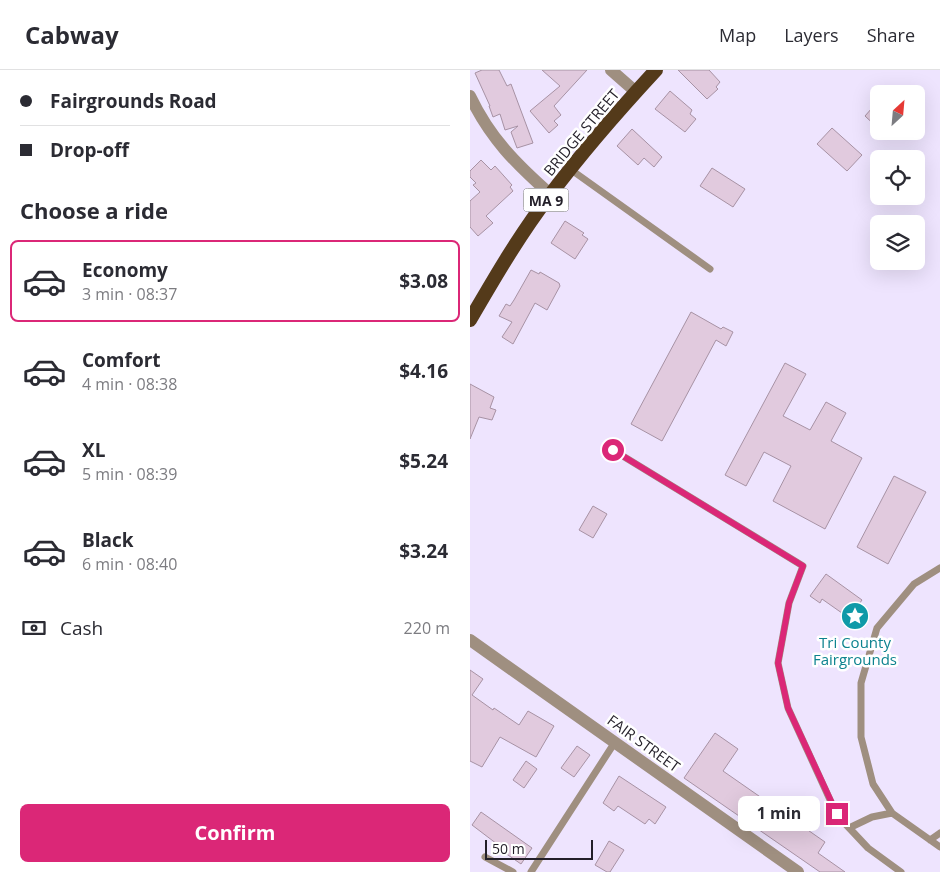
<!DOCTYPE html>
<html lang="en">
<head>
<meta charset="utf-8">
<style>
  body { margin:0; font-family:"Open Sans",sans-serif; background:#f2f2f3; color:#2b2b33; height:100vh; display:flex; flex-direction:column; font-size:19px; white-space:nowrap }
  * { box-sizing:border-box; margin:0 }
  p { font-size:16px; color:#7c7c81 }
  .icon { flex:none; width:28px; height:28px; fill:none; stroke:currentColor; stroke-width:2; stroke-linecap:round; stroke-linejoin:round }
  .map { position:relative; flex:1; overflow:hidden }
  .details { display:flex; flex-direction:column; background:#fff; width:470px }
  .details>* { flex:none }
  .guide { display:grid; align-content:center; height:110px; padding:0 20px; background:#fff }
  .needle { width:32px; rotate:26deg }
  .fabs { position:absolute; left:400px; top:15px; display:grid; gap:10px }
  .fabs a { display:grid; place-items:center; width:55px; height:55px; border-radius:8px; background:#fff; box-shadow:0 5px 20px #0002; font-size:25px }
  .scale { position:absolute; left:15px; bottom:12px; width:108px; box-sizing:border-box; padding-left:5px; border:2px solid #231f29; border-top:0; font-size:14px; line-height:18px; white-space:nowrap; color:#231f29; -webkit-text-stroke:4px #fff; paint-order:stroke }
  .end { position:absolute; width:22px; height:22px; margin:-11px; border:6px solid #db2777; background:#fff; box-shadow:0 0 0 2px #fff }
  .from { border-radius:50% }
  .bubble { position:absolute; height:35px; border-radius:8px; background:#fff; box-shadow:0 5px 20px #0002; font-size:16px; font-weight:700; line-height:35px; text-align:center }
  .guide b { display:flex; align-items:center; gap:18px; height:48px; font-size:19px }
  .guide b+b { border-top:1px solid #e1e1e2 }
  .guide i { width:12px; height:12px; background:#2b2b33 }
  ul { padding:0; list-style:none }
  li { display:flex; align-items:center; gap:15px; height:82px; margin:0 10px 8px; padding:0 10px; border:2px solid transparent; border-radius:8px }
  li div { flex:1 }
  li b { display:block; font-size:19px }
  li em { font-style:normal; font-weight:700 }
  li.active { border-color:#db2777 }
  li>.icon { width:45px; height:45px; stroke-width:1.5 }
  h2 { padding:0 20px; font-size:22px; line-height:60px }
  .pay { display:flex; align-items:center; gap:12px; height:55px; padding:0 20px; font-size:19px }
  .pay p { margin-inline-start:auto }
  .action { display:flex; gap:10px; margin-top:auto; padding:10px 20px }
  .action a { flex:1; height:58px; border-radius:8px; background:#db2777; color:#fff; font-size:20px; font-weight:700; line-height:58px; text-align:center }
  header { display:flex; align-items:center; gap:30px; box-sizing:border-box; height:70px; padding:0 25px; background:#fff; border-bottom:1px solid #e1e1e2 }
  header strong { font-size:24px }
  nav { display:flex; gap:28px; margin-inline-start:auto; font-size:18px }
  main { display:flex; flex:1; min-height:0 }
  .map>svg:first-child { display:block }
  .building { fill:#e1cade; stroke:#a792a4 }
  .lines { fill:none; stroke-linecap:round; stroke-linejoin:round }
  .service { stroke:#9f8f80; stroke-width:7 }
  .minor { stroke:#9f8f80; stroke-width:12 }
  .trunk { stroke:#543a1a; stroke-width:14 }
  .route { stroke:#db2777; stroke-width:6 }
  .labels { text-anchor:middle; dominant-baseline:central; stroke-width:5; stroke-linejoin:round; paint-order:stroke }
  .shield { fill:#fff; stroke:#656269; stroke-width:1 }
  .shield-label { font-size:14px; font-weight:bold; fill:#231f29 }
  .street-label { font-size:15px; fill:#231f29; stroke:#fff }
  .culture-label { font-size:15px; fill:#0d838f; stroke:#fff }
</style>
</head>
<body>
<header>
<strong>Cabway</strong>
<nav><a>Map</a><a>Layers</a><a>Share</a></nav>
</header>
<main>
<section class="details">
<div class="guide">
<b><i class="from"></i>Fairgrounds Road</b>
<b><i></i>Drop-off</b>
</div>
<h2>Choose a ride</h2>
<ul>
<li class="active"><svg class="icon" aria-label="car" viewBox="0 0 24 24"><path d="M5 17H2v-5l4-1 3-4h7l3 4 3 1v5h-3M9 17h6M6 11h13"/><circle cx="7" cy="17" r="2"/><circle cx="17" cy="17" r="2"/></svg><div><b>Economy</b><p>3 min · 08:37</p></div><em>$3.08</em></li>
<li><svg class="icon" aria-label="car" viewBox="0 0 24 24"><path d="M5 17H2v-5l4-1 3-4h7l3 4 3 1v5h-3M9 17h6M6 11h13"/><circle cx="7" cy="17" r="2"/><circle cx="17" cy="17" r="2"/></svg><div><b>Comfort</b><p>4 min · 08:38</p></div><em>$4.16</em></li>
<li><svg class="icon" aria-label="car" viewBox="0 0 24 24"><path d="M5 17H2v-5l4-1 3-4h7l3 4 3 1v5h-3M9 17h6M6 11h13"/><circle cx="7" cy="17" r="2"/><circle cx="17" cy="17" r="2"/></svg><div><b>XL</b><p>5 min · 08:39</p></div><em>$5.24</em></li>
<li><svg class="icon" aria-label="car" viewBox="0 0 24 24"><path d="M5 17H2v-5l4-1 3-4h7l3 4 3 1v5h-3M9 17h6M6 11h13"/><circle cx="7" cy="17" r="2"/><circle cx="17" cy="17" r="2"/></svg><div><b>Black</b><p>6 min · 08:40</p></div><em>$3.24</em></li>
</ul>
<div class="pay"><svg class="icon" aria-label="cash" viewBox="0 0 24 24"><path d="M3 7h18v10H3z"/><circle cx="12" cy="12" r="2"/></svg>Cash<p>220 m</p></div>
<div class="action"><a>Confirm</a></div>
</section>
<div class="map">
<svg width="470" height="802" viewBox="0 0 470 802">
  <rect width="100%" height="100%" fill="#eee4fe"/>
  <path class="building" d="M12,0H29L37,16L41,14L63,73L47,78L41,62L48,56L35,60L30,44L23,47L19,36H20L5,3Z
    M72,0H117L84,36L91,45L84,51L88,55L79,63L60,41L90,16Z
    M208,0H239L250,12L246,17L248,19L237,29Z
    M200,21L222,40L220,44L226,49L215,62L185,39Z
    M409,30V59L395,46Z
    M362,58L392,85L377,101L347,74Z
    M162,59L192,87L184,97L174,88L168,95L147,76Z
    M11,90L21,100L25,96L42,115L40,117L43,121L16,146L23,153L8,166L0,157V131L10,122L3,115L6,113L0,107V101Z
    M242,98L275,119L263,137L230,116Z
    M95,151L114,163L112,165L118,169L105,189L81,173Z
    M61,200L69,204L70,202L89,213L90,216L77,240L65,233L43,274L32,267L42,252L29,246L36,234L40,236L44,230Z
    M221,242L251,259L253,257L263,262L256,276L246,270L192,371L161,354Z
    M315,293L336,304L313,346L340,360L356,332L376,343L361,371L392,388L355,459L303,431L321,396L294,382L276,416L255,405Z
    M0,314L24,327L20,338L26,340L22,350L9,347L0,369Z
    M424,406L456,422L418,494L387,477Z
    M123,436L137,444L123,468L109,460Z
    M356,504L392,530L379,548L352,529L350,533L340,526Z
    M0,600L13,609L2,625L23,640L24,638L49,655L58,641L84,656L66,687L30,667L12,697L0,691Z
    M245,663L268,679L253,701L355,772L348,783L375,802H350L214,708Z
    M107,676L120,685L104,707L91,698Z
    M56,691L67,699L54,718L43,710Z
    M149,706L196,737L185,754L179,749L175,754L148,736L144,741L133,733Z
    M11,742L62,778L51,794L25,776L27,774L2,755Z
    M139,771L154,780L140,802H137L125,795Z"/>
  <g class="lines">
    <path class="service" d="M100,99L240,199
      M143,380L333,496L319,533L308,593L318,638L367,745L398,778L431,802
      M470,498L444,514L407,558L391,613V667L403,714L422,743L470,777
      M379,758L402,747L422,743
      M460,770L470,763
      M15,787L43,802
      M61,802L145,672"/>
    <path class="minor" d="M141,0L166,22
      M0,26C20,68 46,94 80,124
      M0,570L328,802"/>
    <path class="trunk" d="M0,250C25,207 50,164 80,125C113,81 149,40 186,0"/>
  </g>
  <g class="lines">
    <path class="route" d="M143,380L333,496L319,533L308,593L318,638L367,744"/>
  </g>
  <defs>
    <symbol id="sight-disc" viewBox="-11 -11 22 22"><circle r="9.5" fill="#0f9aa8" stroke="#fff"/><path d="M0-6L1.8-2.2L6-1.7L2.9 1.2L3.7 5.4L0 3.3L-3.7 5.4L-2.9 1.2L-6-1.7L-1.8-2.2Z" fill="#fff"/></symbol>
  </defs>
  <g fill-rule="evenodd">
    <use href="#sight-disc" x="369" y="530" width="32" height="32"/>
  </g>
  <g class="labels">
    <rect class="shield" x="53.5" y="118.5" width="45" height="23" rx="4"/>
    <g class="shield-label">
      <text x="76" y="130">MA 9</text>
    </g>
    <g class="street-label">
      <text transform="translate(111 62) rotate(-50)">BRIDGE STREET</text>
      <text transform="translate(174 673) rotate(36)">FAIR STREET</text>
    </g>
    <g class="culture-label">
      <text x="385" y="572">Tri County<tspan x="385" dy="17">Fairgrounds</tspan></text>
    </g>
  </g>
</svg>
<div class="fabs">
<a><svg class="needle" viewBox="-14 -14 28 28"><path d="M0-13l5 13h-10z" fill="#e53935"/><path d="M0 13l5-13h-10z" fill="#7c7c81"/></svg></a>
<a><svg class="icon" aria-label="locate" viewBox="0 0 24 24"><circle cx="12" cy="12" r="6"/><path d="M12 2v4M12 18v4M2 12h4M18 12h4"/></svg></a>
<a><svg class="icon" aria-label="layers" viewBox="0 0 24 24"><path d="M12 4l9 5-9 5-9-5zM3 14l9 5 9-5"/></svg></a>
</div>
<div class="scale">50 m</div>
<i class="end from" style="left:143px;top:380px"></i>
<i class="end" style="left:367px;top:744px"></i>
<div class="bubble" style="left:268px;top:726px;width:82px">1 min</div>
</div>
</main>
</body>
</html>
